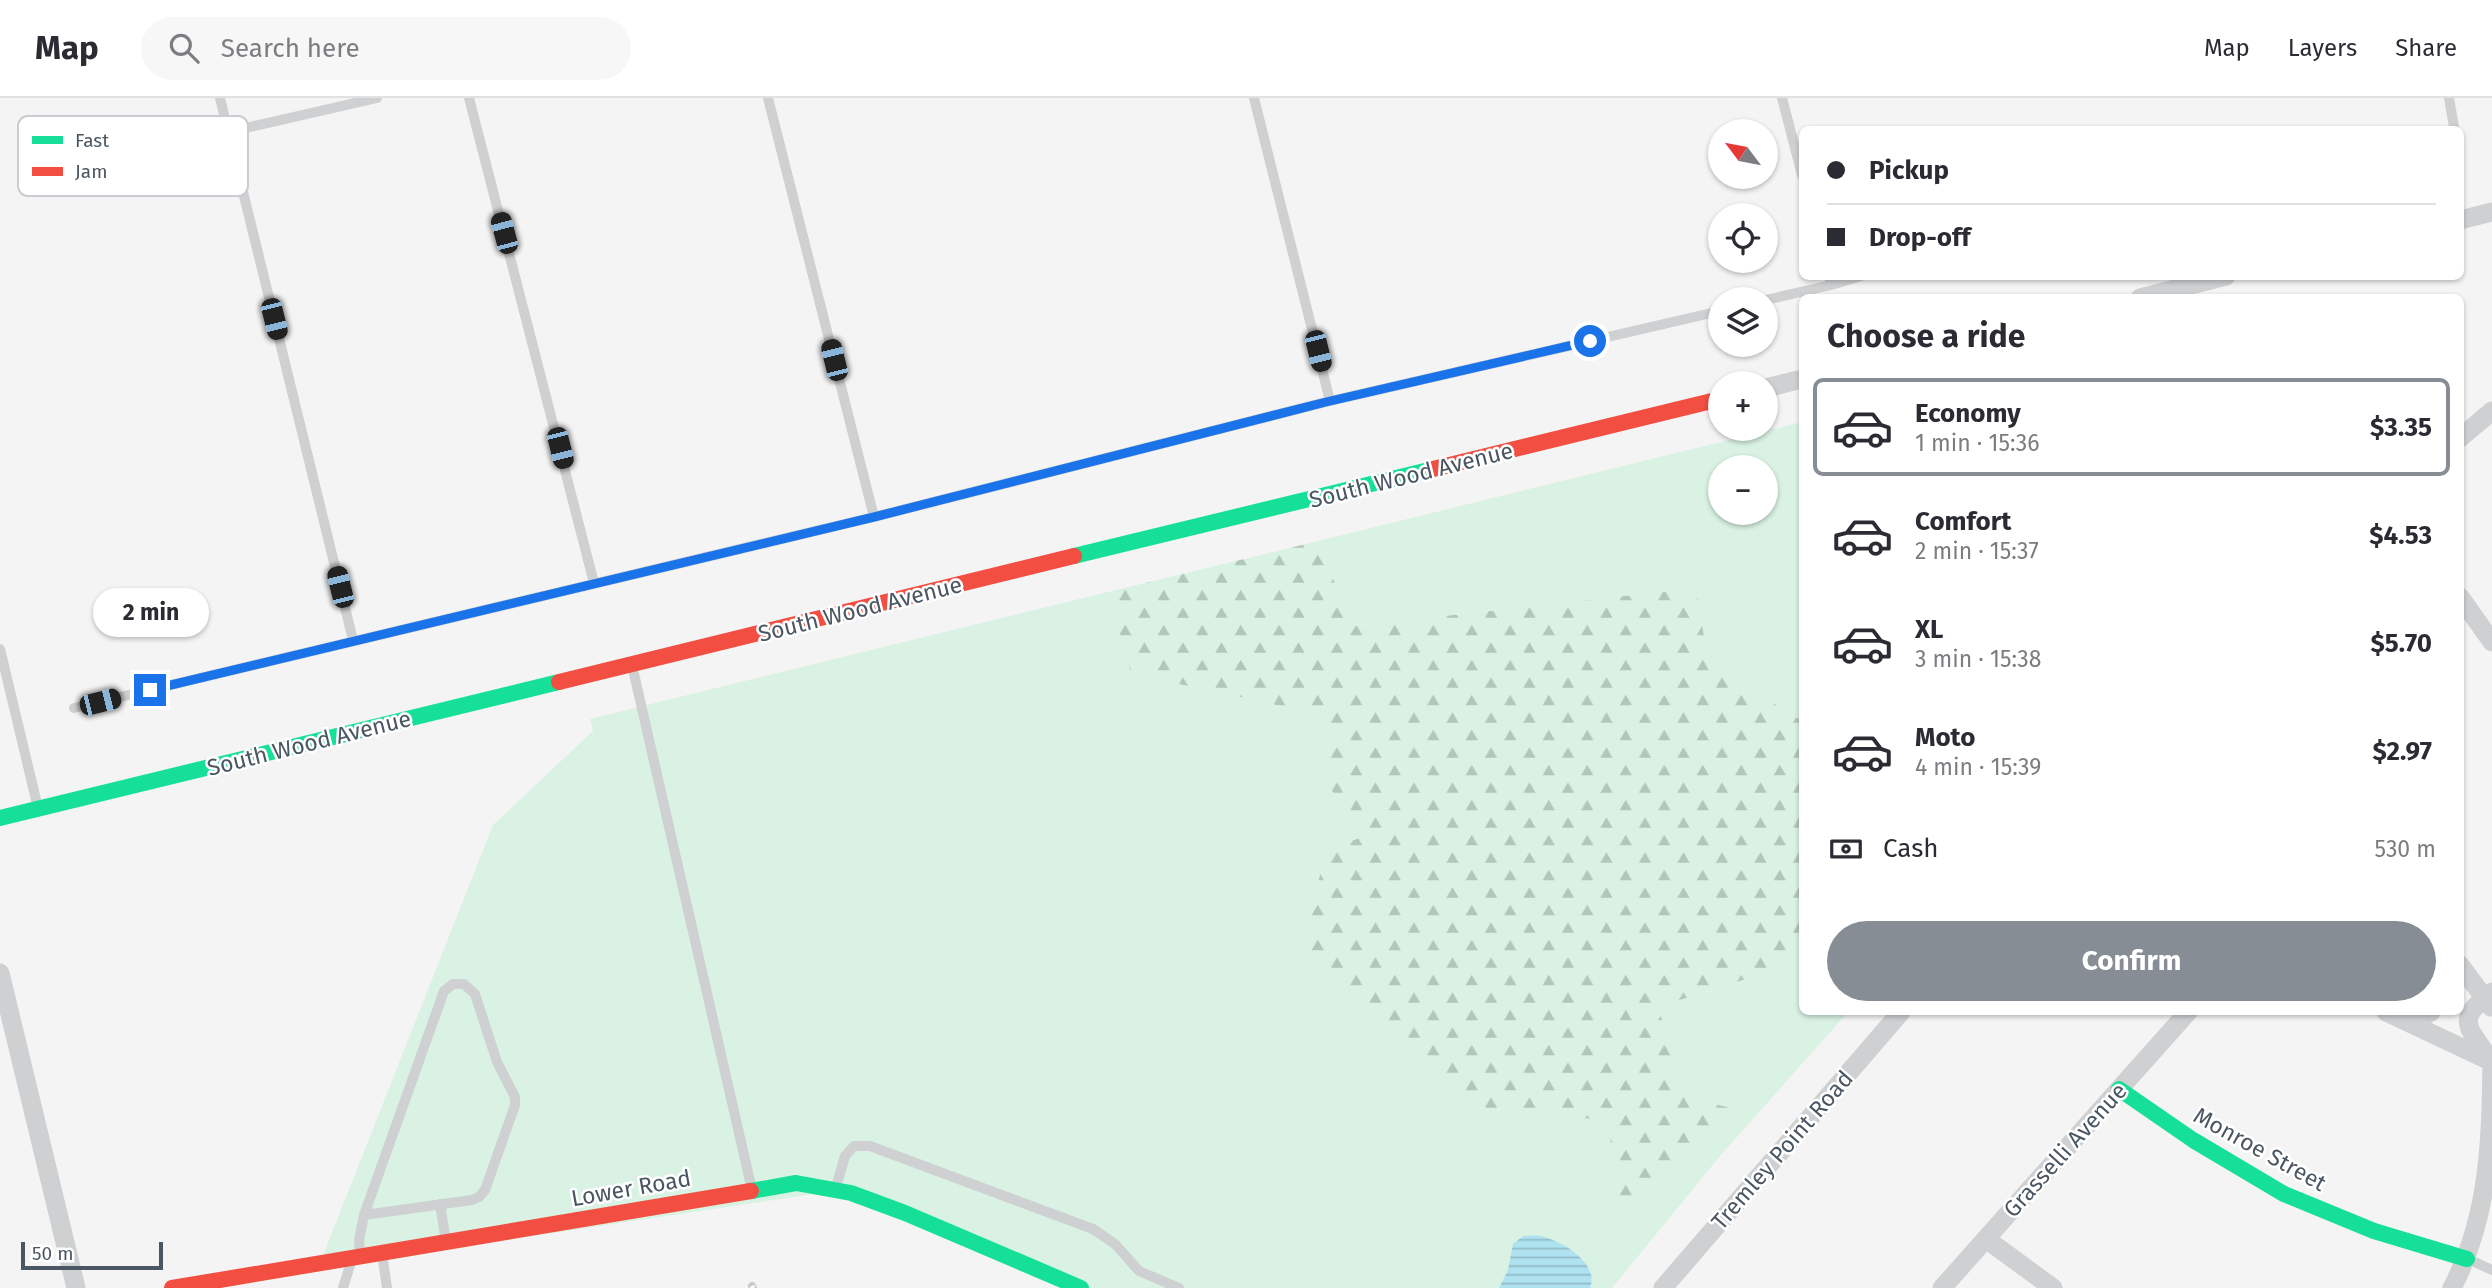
<!DOCTYPE html>
<html lang="en">
<head>
<meta charset="utf-8">
<style>
  body { margin:0; font-family:"Fira Sans",sans-serif; background:#f7f7f7; color:#2b2b33; height:100vh; display:flex; flex-direction:column; font-size:26px; white-space:nowrap }
  * { box-sizing:border-box; margin:0 }
  p { font-size:23px; color:#7c7c81 }
  .icon { flex:none; width:38px; height:38px; fill:none; stroke:currentColor; stroke-width:2; stroke-linecap:round; stroke-linejoin:round }
  .map { position:relative; flex:1; overflow:hidden }
  .side { position:absolute; left:1799px; top:196px; width:665px; height:721px; display:flex; flex-direction:column; background:#fff; border-radius:10px; box-shadow:0 2px 5px #0004 }
  .side>* { flex:none }
  .hud { position:absolute; left:1799px; top:28px; width:665px; height:154px; border-radius:10px; box-shadow:0 2px 5px #0004; display:grid; align-content:center; height:154px; padding:0 28px; background:#fff }
  .needle { width:46px; rotate:302deg }
  .tools { position:absolute; left:1708px; top:21px; display:grid; gap:14px }
  .tools a { display:grid; place-items:center; width:70px; height:70px; border-radius:50%; background:#fff; box-shadow:0 2px 5px #0004; font-size:35px }
  .scale { position:absolute; left:21px; bottom:18px; width:142px; box-sizing:border-box; padding-left:7px; border:4px solid #4a5661; border-top:0; font-size:19px; line-height:24px; white-space:nowrap; color:#4a5661; -webkit-text-stroke:5px #fff; paint-order:stroke }
  .end { position:absolute; width:32px; height:32px; margin:-16px; border:9px solid #1a73e8; background:#fff; box-shadow:0 0 0 4px #fff }
  .from { border-radius:50% }
  .bubble { position:absolute; height:49px; border-radius:24px; background:#fff; box-shadow:0 2px 5px #0004; font-size:23px; font-weight:700; line-height:49px; text-align:center }
  .car { position:absolute; width:21px; height:42px; margin:-21px -10px; border-radius:9px; box-shadow:0 0 5px 2px #0007; background:linear-gradient(#222 24%,#8ab4d8 0 40%,#222 0 76%,#8ab4d8 0 86%,#222 0) }
  .hud b { display:flex; align-items:center; gap:24px; height:66px; font-size:26px }
  .hud b+b { border-top:2px solid #e1e1e2 }
  .hud i { width:18px; height:18px; background:#2b2b33 }
  ul { padding:0; list-style:none }
  li { display:flex; align-items:center; gap:21px; height:98px; margin:0 14px 10px; padding:0 14px; border:4px solid transparent; border-radius:10px }
  li div { flex:1 }
  li b { display:block; font-size:26px }
  li em { font-style:normal; font-weight:700 }
  li.active { border-color:#868d94 }
  li>.icon { width:63px; height:63px; stroke-width:1.5 }
  h2 { padding:0 28px; font-size:32px; line-height:84px }
  .pay { display:flex; align-items:center; gap:18px; height:77px; padding:0 28px; font-size:26px }
  .pay p { margin-inline-start:auto }
  .primary-button { display:flex; gap:14px; margin-top:auto; padding:14px 28px }
  .primary-button a { flex:1; height:80px; border-radius:42px; background:#868d94; color:#fff; font-size:28px; font-weight:700; line-height:80px; text-align:center }
  header { display:flex; align-items:center; gap:42px; box-sizing:border-box; height:98px; padding:0 35px; background:#fff; border-bottom:2px solid #e1e1e2 }
  header strong { font-size:33px }
  nav { display:flex; gap:38px; margin-inline-start:auto; font-size:24px }
  .search { width:490px; height:63px; background:#f7f7f7; display:flex; align-items:center; gap:18px; box-sizing:border-box; padding:0 24px; border-radius:38px; color:#7c7c81; font-size:26px }
  .map>svg:first-child { display:block }
  .forest { fill:url(#forest-firs) }
  .park { fill:#d9f2e3; fill-rule:evenodd }
  .water { fill:url(#water-rules) }
  .lines { fill:none; stroke-linecap:round; stroke-linejoin:round }
  .lane { stroke:#ced0d2; stroke-width:10 }
  .street { stroke:#ced0d2; stroke-width:19 }
  .fast { stroke:#16e098; stroke-width:16 }
  .jam { stroke:#f24e42; stroke-width:16 }
  .rail-casing { stroke:#c9cacc; stroke-width:8 }
  .rail { stroke:#fff; stroke-width:5; stroke-dasharray:16; stroke-linecap:butt }
  .route { stroke:#1a73e8; stroke-width:9 }
  .labels { text-anchor:middle; dominant-baseline:central; stroke-width:5; stroke-linejoin:round; paint-order:stroke }
  .street-label { font-size:23px; fill:#4a5661; stroke:#fff }
  .key { fill:#fff; stroke:#c9ccd0; stroke-width:2 }
  .key-label { font-size:19px; fill:#4a5661 }
</style>
</head>
<body>
<header>
<strong>Map</strong>
<div class="search"><svg class="icon" aria-label="search" viewBox="0 0 24 24"><circle cx="10" cy="10" r="6"/><path d="M15 15l6 6"/></svg>Search here</div>
<nav><a>Map</a><a>Layers</a><a>Share</a></nav>
</header>
<div class="map">
<svg width="2492" height="1190" viewBox="0 0 2492 1190">
  <defs>
    <pattern id="forest-firs" width="22" height="20" patternUnits="userSpaceOnUse" patternTransform="scale(1.75)"><rect width="22" height="20" fill="#d9f2e3"/><path d="M5 1l3.5 6h-7zM16 11l3.5 6h-7z" fill="#b2c7bb"/></pattern>
    <pattern id="water-rules" width="6" height="5" patternUnits="userSpaceOnUse" patternTransform="scale(1.75)"><rect width="6" height="5" fill="#aee2f0"/><path d="M0 2.5h6" fill="none" stroke="#90bac6"/></pattern>
  </defs>
  <rect width="100%" height="100%" fill="#f4f4f4"/>
  <path class="forest" d="M1318,443L1353,528L1697,490L1708,563L1802,623V840L1791,867L1658,909L1744,1014L1615,1114L1609,1023L1468,1008L1305,847L1325,752L1373,735L1332,694L1323,617L1131,576L1108,494Z"/>
  <path class="park" d="M1802,324V623L1708,563L1696,490L1352,528L1318,443ZM1766,369V415H1720V369Z
    M1108,494L1131,576L1323,617L1332,693L1374,735L1325,752L1305,847L1468,1008L1609,1023L1615,1114L1743,1014L1685,997L1658,909L1791,867L1802,840V914H1848L1720,1058L1612,1190H1078L841,1092L318,1170L493,727L593,633L590,621Z"/>
  <path class="water" d="M1523,1138C1528,1138 1535,1137 1540,1138C1561,1142 1600,1165 1590,1190H1499L1508,1172L1513,1146Z"/>
  <g class="lines">
    <path class="lane" d="M220,0L353,542
      M469,0L594,485
      M768,0L874,419L1326,304L1720,213
      M1254,0L1330,303
      M1782,0L1802,77
      M2449,0L2454,29
      M228,34L377,0
      M1831,187L1861,178
      M1766,202L1831,187L1829,178
      M0,551L38,710
      M632,567L752,1092
      M74,610L874,419
      M836,1089L845,1058L854,1048H870L1093,1131L1115,1146L1139,1173L1179,1190
      M440,1106L446,1144
      M382,1155L387,1190
      M360,1158L359,1142L364,1117L444,893L453,886H464L475,896L497,964L515,999V1007L485,1092L479,1099L472,1102L364,1117
      M2468,1161L2492,1172
      M343,1190L351,1164"/>
    <path class="street" d="M2460,122L2492,114
      M2140,200L2226,178
      M1766,290L1802,281
      M2460,340L2492,313
      M2460,499L2492,544
      M2460,867L2491,909
      M0,875L76,1190
      M2386,914L2492,964
      M2399,920L2421,919L2431,914
      M2491,963C2469,929 2453,923 2492,894
      M1986,1141L2053,1190
      M1663,1190L1901,914
      M1942,1190L2188,914
      M2452,1190C2490,1117 2491,1040 2492,959"/>
    <path class="fast" d="M1074,458L1433,371
      M0,720L559,584
      M2119,991L2193,1042L2284,1096L2374,1133L2467,1161
      M751,1093L796,1085L851,1095L905,1115L1081,1190"/>
    <path class="jam" d="M1433,371L1720,301
      M559,584L1074,458
      M172,1190L751,1093"/>
    <defs>
      <path id="rail" d="M752,1188L753,1190"/>
    </defs>
    <use href="#rail" class="rail-casing"/>
    <use href="#rail" class="rail"/>
  </g>
  <g class="lines">
    <path class="route" d="M150,592L874,419L1326,304L1590,243"/>
  </g>
  <g class="labels">
    <g class="street-label">
      <text transform="translate(1411 377) rotate(-14)">South Wood Avenue</text>
      <text transform="translate(860 511) rotate(-14)">South Wood Avenue</text>
      <text transform="translate(309 645) rotate(-14)">South Wood Avenue</text>
      <text transform="translate(2260 1051) rotate(29)">Monroe Street</text>
      <text transform="translate(1782 1052) rotate(-49)">Tremley Point Road</text>
      <text transform="translate(2065 1052) rotate(-48)">Grasselli Avenue</text>
      <text transform="translate(631 1090) rotate(-10)">Lower Road</text>
    </g>
  </g>
  <rect x="18" y="18" width="230" height="80" rx="10" class="key"/>
  <rect x="32" y="38" width="31" height="8" fill="#16e098"/>
  <rect x="32" y="69" width="31" height="9" fill="#f24e42"/>
  <g class="key-label">
    <text x="75" y="49">Fast</text>
    <text x="75" y="80">Jam</text>
  </g>
</svg>
<div class="tools">
<a><svg class="needle" viewBox="-14 -14 28 28"><path d="M0-13l5 13h-10z" fill="#e53935"/><path d="M0 13l5-13h-10z" fill="#7c7c81"/></svg></a>
<a><svg class="icon" aria-label="locate" viewBox="0 0 24 24"><circle cx="12" cy="12" r="6"/><path d="M12 2v4M12 18v4M2 12h4M18 12h4"/></svg></a>
<a><svg class="icon" aria-label="layers" viewBox="0 0 24 24"><path d="M12 4l9 5-9 5-9-5zM3 14l9 5 9-5"/></svg></a>
<a>+</a>
<a>−</a>
</div>
<div class="scale">50 m</div>
<i class="end from" style="left:1590px;top:243px"></i>
<i class="end" style="left:150px;top:592px"></i>
<div class="bubble" style="left:93px;top:490px;width:116px">2 min</div>
<i class="car" style="left:504px;top:135px;rotate:345deg"></i>
<i class="car" style="left:274px;top:221px;rotate:166deg"></i>
<i class="car" style="left:1318px;top:253px;rotate:166deg"></i>
<i class="car" style="left:834px;top:262px;rotate:346deg"></i>
<i class="car" style="left:560px;top:350px;rotate:166deg"></i>
<i class="car" style="left:340px;top:489px;rotate:346deg"></i>
<i class="car" style="left:100px;top:604px;rotate:76deg"></i>
<div class="hud">
<b><i class="from"></i>Pickup</b>
<b><i></i>Drop-off</b>
</div>
<section class="side">
<h2>Choose a ride</h2>
<ul>
<li class="active"><svg class="icon" aria-label="car" viewBox="0 0 24 24"><path d="M5 17H2v-5l4-1 3-4h7l3 4 3 1v5h-3M9 17h6M6 11h13"/><circle cx="7" cy="17" r="2"/><circle cx="17" cy="17" r="2"/></svg><div><b>Economy</b><p>1 min · 15:36</p></div><em>$3.35</em></li>
<li><svg class="icon" aria-label="car" viewBox="0 0 24 24"><path d="M5 17H2v-5l4-1 3-4h7l3 4 3 1v5h-3M9 17h6M6 11h13"/><circle cx="7" cy="17" r="2"/><circle cx="17" cy="17" r="2"/></svg><div><b>Comfort</b><p>2 min · 15:37</p></div><em>$4.53</em></li>
<li><svg class="icon" aria-label="car" viewBox="0 0 24 24"><path d="M5 17H2v-5l4-1 3-4h7l3 4 3 1v5h-3M9 17h6M6 11h13"/><circle cx="7" cy="17" r="2"/><circle cx="17" cy="17" r="2"/></svg><div><b>XL</b><p>3 min · 15:38</p></div><em>$5.70</em></li>
<li><svg class="icon" aria-label="car" viewBox="0 0 24 24"><path d="M5 17H2v-5l4-1 3-4h7l3 4 3 1v5h-3M9 17h6M6 11h13"/><circle cx="7" cy="17" r="2"/><circle cx="17" cy="17" r="2"/></svg><div><b>Moto</b><p>4 min · 15:39</p></div><em>$2.97</em></li>
</ul>
<div class="pay"><svg class="icon" aria-label="cash" viewBox="0 0 24 24"><path d="M3 7h18v10H3z"/><circle cx="12" cy="12" r="2"/></svg>Cash<p>530 m</p></div>
<div class="primary-button"><a>Confirm</a></div>
</section>
</div>
</body>
</html>
